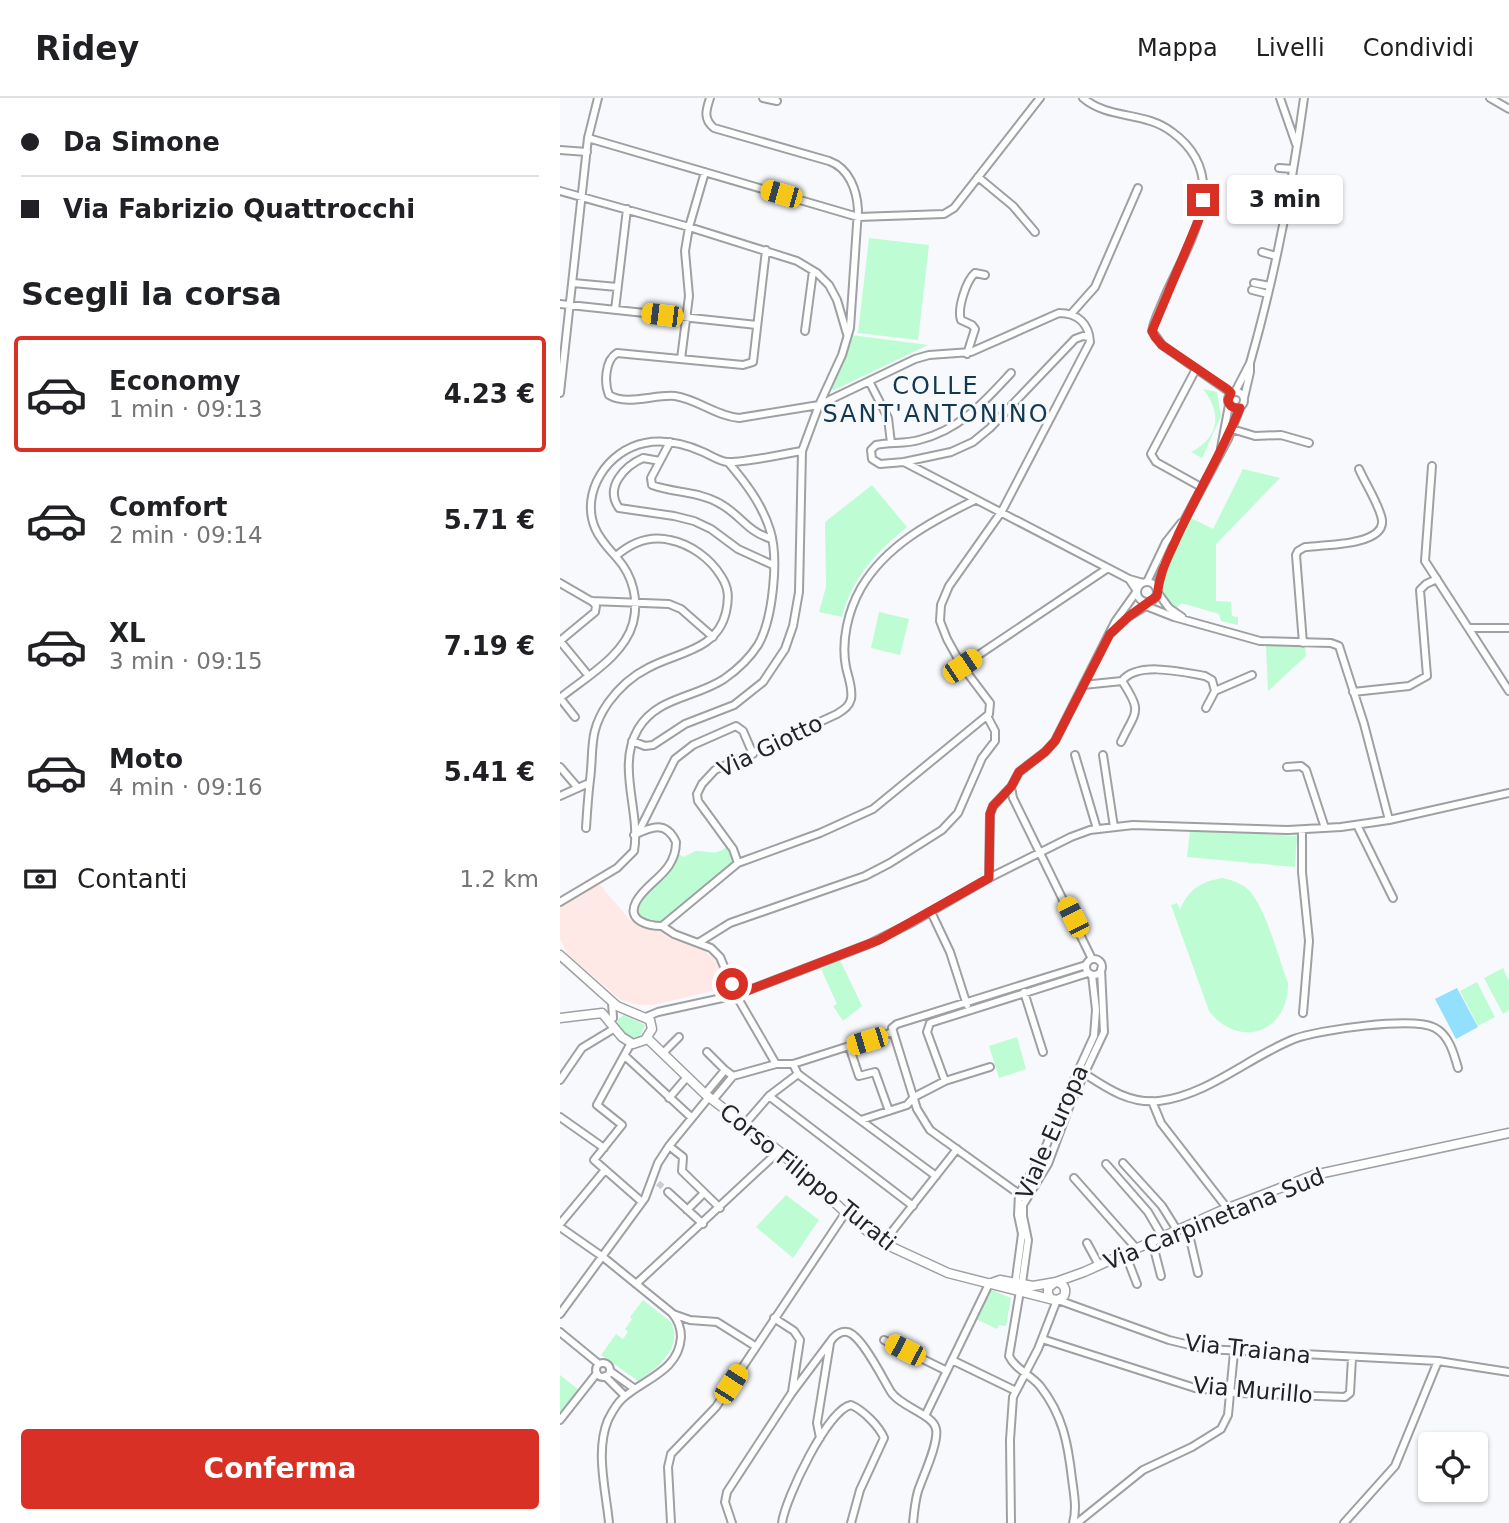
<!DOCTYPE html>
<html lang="it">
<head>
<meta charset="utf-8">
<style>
  body { margin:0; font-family:"DejaVu Sans",sans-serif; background:#f6f6f6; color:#202124; height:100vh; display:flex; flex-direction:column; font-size:26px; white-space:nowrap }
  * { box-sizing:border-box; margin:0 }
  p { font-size:23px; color:#757577 }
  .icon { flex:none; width:38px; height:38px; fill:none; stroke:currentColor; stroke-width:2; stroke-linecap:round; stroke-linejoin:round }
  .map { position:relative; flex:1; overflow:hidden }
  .details { display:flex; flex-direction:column; background:#fff; width:560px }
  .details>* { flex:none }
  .guide { display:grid; align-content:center; height:154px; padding:0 21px; background:#fff }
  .buttons { position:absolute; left:858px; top:1334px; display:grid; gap:14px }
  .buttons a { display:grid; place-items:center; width:70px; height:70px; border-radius:7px; background:#fff; box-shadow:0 2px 5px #0004; font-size:35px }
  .end { position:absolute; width:32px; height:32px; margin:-16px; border:9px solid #d93025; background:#fff; box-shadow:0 0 0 4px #fff }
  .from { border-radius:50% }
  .bubble { position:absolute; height:49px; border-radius:7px; background:#fff; box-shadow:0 2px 5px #0004; font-size:23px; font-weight:700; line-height:49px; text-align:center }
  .car { position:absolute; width:21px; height:42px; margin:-21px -10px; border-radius:9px; box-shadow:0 0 5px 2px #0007; background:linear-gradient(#f5c518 24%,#345 0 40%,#f5c518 0 76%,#345 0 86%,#f5c518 0) }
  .guide b { display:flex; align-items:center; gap:24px; height:66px; font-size:26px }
  .guide b+b { border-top:2px solid #e0e0e0 }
  .guide i { width:18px; height:18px; background:#202124 }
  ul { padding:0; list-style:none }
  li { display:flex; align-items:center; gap:21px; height:116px; margin:0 14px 10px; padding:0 7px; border:4px solid transparent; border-radius:7px }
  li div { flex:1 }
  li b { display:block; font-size:26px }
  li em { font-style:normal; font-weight:700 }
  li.current { border-color:#d93025 }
  li>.icon { width:63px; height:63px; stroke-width:1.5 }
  h2 { padding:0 21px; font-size:32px; line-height:84px }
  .pay { display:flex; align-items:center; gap:18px; height:77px; padding:0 21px; font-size:26px }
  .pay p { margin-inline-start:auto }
  .cta { display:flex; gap:14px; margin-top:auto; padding:14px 21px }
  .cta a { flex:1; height:80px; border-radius:7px; background:#d93025; color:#fff; font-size:28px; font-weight:700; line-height:80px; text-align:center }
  header { display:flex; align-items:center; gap:42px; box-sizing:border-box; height:98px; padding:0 35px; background:#fff; border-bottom:2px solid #e0e0e0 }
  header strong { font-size:33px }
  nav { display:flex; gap:38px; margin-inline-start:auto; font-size:24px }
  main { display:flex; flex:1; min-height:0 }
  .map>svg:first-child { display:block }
  .medical { fill:#ffe9e7 }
  .green { fill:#befdd3 }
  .water { fill:#92e0fd }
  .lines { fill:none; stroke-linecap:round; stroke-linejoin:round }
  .minor-tunnel { stroke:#ccced1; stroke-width:6; stroke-dasharray:6 3; stroke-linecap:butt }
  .minor-casing { stroke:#9ea0a3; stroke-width:10 }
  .major-casing { stroke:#9ea0a3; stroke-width:11 }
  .minor { stroke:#fff; stroke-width:6 }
  .major { stroke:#fff; stroke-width:8 }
  .route { stroke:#d93025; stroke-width:9 }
  .labels { text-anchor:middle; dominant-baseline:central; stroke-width:6; stroke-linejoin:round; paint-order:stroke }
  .street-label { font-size:23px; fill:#222324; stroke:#f7f9fc }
  .neighbourhood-label { font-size:24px; letter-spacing:2px; fill:#123951; stroke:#f7f9fc }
</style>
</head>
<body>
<header>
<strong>Ridey</strong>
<nav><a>Mappa</a><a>Livelli</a><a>Condividi</a></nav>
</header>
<main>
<section class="details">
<div class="guide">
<b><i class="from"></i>Da Simone</b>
<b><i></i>Via Fabrizio Quattrocchi</b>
</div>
<h2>Scegli la corsa</h2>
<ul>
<li class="current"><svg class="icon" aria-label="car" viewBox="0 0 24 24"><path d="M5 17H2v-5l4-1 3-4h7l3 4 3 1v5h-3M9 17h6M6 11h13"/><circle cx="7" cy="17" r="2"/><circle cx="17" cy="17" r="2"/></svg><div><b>Economy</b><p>1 min · 09:13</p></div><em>4.23 €</em></li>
<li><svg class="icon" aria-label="car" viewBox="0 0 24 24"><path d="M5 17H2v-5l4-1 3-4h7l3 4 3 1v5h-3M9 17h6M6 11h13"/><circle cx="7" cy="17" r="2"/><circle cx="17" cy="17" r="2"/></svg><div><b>Comfort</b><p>2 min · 09:14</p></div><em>5.71 €</em></li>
<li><svg class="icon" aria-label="car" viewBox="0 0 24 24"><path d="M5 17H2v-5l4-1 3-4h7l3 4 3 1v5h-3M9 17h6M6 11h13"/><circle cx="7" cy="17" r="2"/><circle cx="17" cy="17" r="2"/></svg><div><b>XL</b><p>3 min · 09:15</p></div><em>7.19 €</em></li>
<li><svg class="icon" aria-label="car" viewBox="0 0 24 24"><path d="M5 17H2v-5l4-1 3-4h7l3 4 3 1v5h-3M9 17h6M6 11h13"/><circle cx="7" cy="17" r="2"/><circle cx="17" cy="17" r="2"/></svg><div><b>Moto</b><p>4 min · 09:16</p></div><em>5.41 €</em></li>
</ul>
<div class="pay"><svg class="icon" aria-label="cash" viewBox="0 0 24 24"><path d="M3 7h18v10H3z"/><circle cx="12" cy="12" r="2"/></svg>Contanti<p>1.2 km</p></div>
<div class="cta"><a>Conferma</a></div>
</section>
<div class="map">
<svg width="949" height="1425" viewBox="0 0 949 1425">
  <rect width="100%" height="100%" fill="#f7f9fc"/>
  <path class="medical" d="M39,786L70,822L85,831H98L111,841L143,852L158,864L168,889L94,907H79L61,902L8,857L0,841V809Z"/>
  <path class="green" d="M309,140L369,147L358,242L298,235Z
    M291,237L368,247L274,292L270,290L288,251Z
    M643,291L657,294L661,318L642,360L631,354C660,339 662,315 643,291Z
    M683,371L720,380L656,446V503L671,504L672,518L678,519V527L661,523L659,516L621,505L617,510C603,501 598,490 601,473L629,419L653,431Z
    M312,387L347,429C316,454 292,480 282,519L259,514L266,489L265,424Z
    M319,514L349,521L340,557L311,550Z
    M706,548H745L746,558L708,593Z
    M630,732L737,738L735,769L627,759Z
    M167,748L174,764L101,824L90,825C61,811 91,793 103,780C109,772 113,764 116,755L124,759C128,757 132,754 136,753C148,752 157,759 167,748Z
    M663,780C674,783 685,786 692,796C707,815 719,861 728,885C729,934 679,952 649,913L611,807L617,805L620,812C628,791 642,783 663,780Z
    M280,862L302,908L283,923L273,908L277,906L261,871Z
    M943,870L949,883V912L943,916L924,880Z
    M917,884L935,919L918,928L900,893Z
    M64,917L85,927L80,939L71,940L58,928L57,922Z
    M457,939L466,971L439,980L429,948Z
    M226,1097L259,1122L233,1160L196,1129Z
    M429,1191L451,1200L446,1228L439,1227L437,1231L416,1221Z
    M83,1202L111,1224C124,1249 97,1271 78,1283L41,1257L56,1236L63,1241L68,1234L65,1231L72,1221L70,1219Z
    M0,1277L19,1292L0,1314Z"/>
  <path class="water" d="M897,890L918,929L896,941L875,901Z"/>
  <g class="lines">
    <path class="minor-tunnel" d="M98,1085L108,1094"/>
    <defs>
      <path id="minor" d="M203,0L217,3
        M523,0C549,22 585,13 612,34C674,79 629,144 605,198C601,209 594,221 592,233L602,247L671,295
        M720,0L736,46
        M930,0L949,11
        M28,40L298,119L384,116L394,110L480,0
        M0,52L27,54
        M719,70L733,71
        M418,79L453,108L475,134
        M0,93L129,129L237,163L257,175L269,187L277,202L287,236
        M709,118L724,119
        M702,154L716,158
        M13,185L57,189
        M694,185L710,188
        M692,192L708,196
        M0,206L197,227
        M55,212L67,111
        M511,216L535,189L578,90
        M245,233L253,173
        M407,256L415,231L412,227L401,222C397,211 406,183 415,175L425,177
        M121,261L129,198L125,153L129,129L145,74
        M636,271L591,356L596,364L641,389
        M451,275C424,304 400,332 359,342C345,346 330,344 316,347L311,352L312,361L320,366L344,364L391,354L413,344L430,330L515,241L523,238L529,239
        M309,283L328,320L331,345
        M668 302a8 8 0 1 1 16 0a8 8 0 1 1-16 0Z
        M675,294L690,265
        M0,295L28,40L38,0
        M684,300L690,274V265C715,178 732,89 744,0
        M672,331L695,338L721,337L749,345
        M110,344L91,380L92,387C114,395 136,393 157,404C181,416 185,433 212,441
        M661,350L669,307
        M100,363L83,360C65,368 44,389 59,410L114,418L134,423L151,431L178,451L213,467
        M344,364L569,481
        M872,368L865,463L949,593
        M577 494a10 10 0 1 1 20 0a10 10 0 1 1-20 0Z
        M587,484L606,444L621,425
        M0,485L31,503L109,506L121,511L153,539
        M597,491L603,466L625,421L668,341L680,310
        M598,495L609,510L622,519
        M586,508L614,519L700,543L771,545L779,548L804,626L829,722
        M909,530H949
        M552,534L568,519L586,508
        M0,543L35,514L36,508L32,503
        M0,543L28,577
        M743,545L736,457L738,453L745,449C762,447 825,448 822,422C820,408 805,385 799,371
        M402,568L548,470
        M562,583C577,563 623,574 645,578L652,582L655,593L646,610
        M523,587L562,583C583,615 576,612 561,644
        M655,593L692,577
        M793,594L849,588L867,578L860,492L866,486L877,481
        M15,619L0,600C26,579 64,558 73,525C79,502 73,478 57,460C49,451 40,442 35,430C20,394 48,352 85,345C105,341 125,346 143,354C150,357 159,363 167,364C184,365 223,356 242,353
        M72,643L85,648L93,647L125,626L174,607L203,584L225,551L233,528L239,494L242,353L259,307L282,257L290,230L298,112C297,92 289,70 269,63L154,30C143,21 146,12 150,0
        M515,657L537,731
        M543,657L554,729
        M0,669L18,690
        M727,669L741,668L746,672L765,730
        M451,689L453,700L532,861
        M0,698L29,685
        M797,727L833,800
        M26,730C27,714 28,698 30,682C34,651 28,634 48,605C58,591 72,578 88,570C117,554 157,553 166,514C169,500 169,490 161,478C150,460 130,446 110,442C89,437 71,445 56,458
        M742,732V774L749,843L743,915
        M78,735L115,661L133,647L176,628L183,633L193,656
        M74,737C91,729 106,722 116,744C116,775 87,783 76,804C66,823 89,828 102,828L178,765L260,735L313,711L429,616L430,605L402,568L387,541L380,523L381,507L389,488L442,413L530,244C529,226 518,215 499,215L411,254L369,257L355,261L259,307L179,320C156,318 137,301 115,298C95,296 67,308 49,297C44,285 45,262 57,255L183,267L193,264L206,152
        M178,765L173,751L138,703L137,696L142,686L155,672L277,616C283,612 289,609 291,601C293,590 288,579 286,569C281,543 288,513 301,490C326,447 372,423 415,402
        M429,780L430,716L433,708L451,689L459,674L485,654L495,643L555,524L577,493L569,481L583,485
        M0,804L57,770L74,753C81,713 56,669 78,631C97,599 135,600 164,581C177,572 189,561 198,547C213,521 219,460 210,432C202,406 185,384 168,364
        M371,814L390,854L407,907
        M102,828L114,836L151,850L160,859L176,897L216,966
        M138,845L170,825L305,778L330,765L382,732L398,715L422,660L435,643V633L427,618
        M526 869a8 8 0 1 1 16 0a8 8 0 1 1-16 0Z
        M464,894L483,954
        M52,904L53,920
        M86,919L98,914L176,897L309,846L353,824L429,780L511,739L530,732L573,727L728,732L781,729L829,722L949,695
        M71,945L37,1007L62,1027L34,1062L82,1104
        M289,948L299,978L315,974L329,1013
        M147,954L165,972
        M103,955L119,939
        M65,958L132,1020
        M233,966L238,976L376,1078
        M525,976C548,991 570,1006 599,1003C648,997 689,959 734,941C757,932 854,918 875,930C889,937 894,956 898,970
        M173,978L216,966H233L333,934
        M0,982L22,950L55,930
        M385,983L367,934L370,925L528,875
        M145,996L165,972L173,978L153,1002
        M209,998L353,1108
        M109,1000L127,979
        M592,1003L601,1025L667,1110
        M0,1019L44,1050
        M301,1022L347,1007L354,999L385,983L430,969
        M184,1027L209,998L238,976
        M109,1048L123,1059L122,1073L160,1110
        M563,1065L602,1108L617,1132
        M546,1066L588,1114L602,1138
        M514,1080L576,1150
        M108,1094L143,1126
        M466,1101L370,1032L357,1011L332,930L337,926L526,867
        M127,1112L144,1095
        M0,1126L45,1072
        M627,1128L638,1175
        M0,1129L43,1159L112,1215C118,1222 121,1230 121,1239C119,1273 84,1281 63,1300C56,1306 52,1314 48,1322C35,1353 46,1393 49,1425
        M592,1143L601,1178
        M323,1145L397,1051
        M527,1145L539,1167
        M565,1155L577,1186
        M462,1185L468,1142L463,1118V1107L488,1066L511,1004L544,934L541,871
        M76,1186L219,1053
        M455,1188L462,1136L458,1117L459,1096L484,1053L503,1006L534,938L536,912L532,877
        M460,1193L449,1258C455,1271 471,1277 480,1288C503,1317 508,1346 512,1381C514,1396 517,1411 513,1425
        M498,1202L609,1242L646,1251L878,1263L949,1274
        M0,1216L85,1100L98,1065L109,1048L149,999
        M113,1216L130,1222L157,1224L195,1248
        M214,1220L234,1233L240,1242L232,1294
        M0,1234L39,1266
        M482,1241L635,1290L679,1295L785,1299L790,1295L792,1260
        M324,1242L387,1273
        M392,1262L456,1293
        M36 1272a7 7 0 1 1 14 0a7 7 0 1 1-14 0Z
        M50,1273L75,1291
        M45,1278L65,1298
        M365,1318L429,1186
        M0,1322L37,1275
        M260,1340L257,1325L270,1245
        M111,1425L108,1369L111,1356L156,1309L286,1114
        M172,1425L165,1404L167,1394L231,1296L273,1240C277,1236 281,1233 287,1234C301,1236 323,1281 331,1294C341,1309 373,1316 376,1331C379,1345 363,1378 358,1393C355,1403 354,1414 353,1425
        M222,1425C225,1401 268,1311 291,1307C303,1312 319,1328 324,1340L300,1392L291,1425
        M451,1425L450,1342L453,1299L478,1251L497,1202
        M517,1425L583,1372L632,1349L661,1331L668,1317L674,1254
        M784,1425L835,1368L878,1263"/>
      <path id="major" d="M0,857L57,908L90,922L92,931L85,942L73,946L62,939L42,915L0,920
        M87,940L145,996L219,1053L298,1126L323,1145L388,1175L494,1202
        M494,1185L488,1190V1196L491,1201L498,1202L504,1198C507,1191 504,1186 497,1184
        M429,1186L440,1182L473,1188L496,1184L524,1174L658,1114L754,1077L949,1035"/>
    </defs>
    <use href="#minor" class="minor-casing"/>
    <use href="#major" class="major-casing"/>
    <use href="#minor" class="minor"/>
    <use href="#major" class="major"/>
  </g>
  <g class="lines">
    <path class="route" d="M172,886L176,897L319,842L429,780L430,716L433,708L451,689L459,674L485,654L495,643L550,536L568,519L597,498C600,472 608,460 618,437C638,394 662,354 680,310C673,311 669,308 668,302L671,295L667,291L602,247L595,239L592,233L639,121L643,102"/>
  </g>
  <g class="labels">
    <g class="street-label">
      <text transform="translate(210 648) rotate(-26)">Via Giotto</text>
      <text transform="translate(492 1034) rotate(-66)">Viale Europa</text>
      <text transform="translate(248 1079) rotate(39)">Corso Filippo Turati</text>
      <text transform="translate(654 1121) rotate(-22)">Via Carpinetana Sud</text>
      <text transform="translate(688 1251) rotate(6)">Via Traiana</text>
      <text transform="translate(693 1292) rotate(5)">Via Murillo</text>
    </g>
    <g class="neighbourhood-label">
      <text x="376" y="288">COLLE<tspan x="376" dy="28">SANT'ANTONINO</tspan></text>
    </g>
  </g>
</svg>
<div class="buttons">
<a><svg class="icon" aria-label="locate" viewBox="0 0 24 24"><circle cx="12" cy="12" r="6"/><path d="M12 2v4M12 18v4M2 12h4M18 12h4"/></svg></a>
</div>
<i class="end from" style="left:172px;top:886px"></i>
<i class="end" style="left:643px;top:102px"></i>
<div class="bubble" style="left:667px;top:77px;width:116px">3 min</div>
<i class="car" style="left:221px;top:96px;rotate:286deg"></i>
<i class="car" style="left:102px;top:217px;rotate:277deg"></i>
<i class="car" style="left:402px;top:568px;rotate:56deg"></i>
<i class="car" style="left:513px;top:819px;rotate:333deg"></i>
<i class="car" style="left:307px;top:943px;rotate:253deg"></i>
<i class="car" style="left:345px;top:1252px;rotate:297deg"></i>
<i class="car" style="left:171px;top:1286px;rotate:33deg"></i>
</div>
</main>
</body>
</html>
